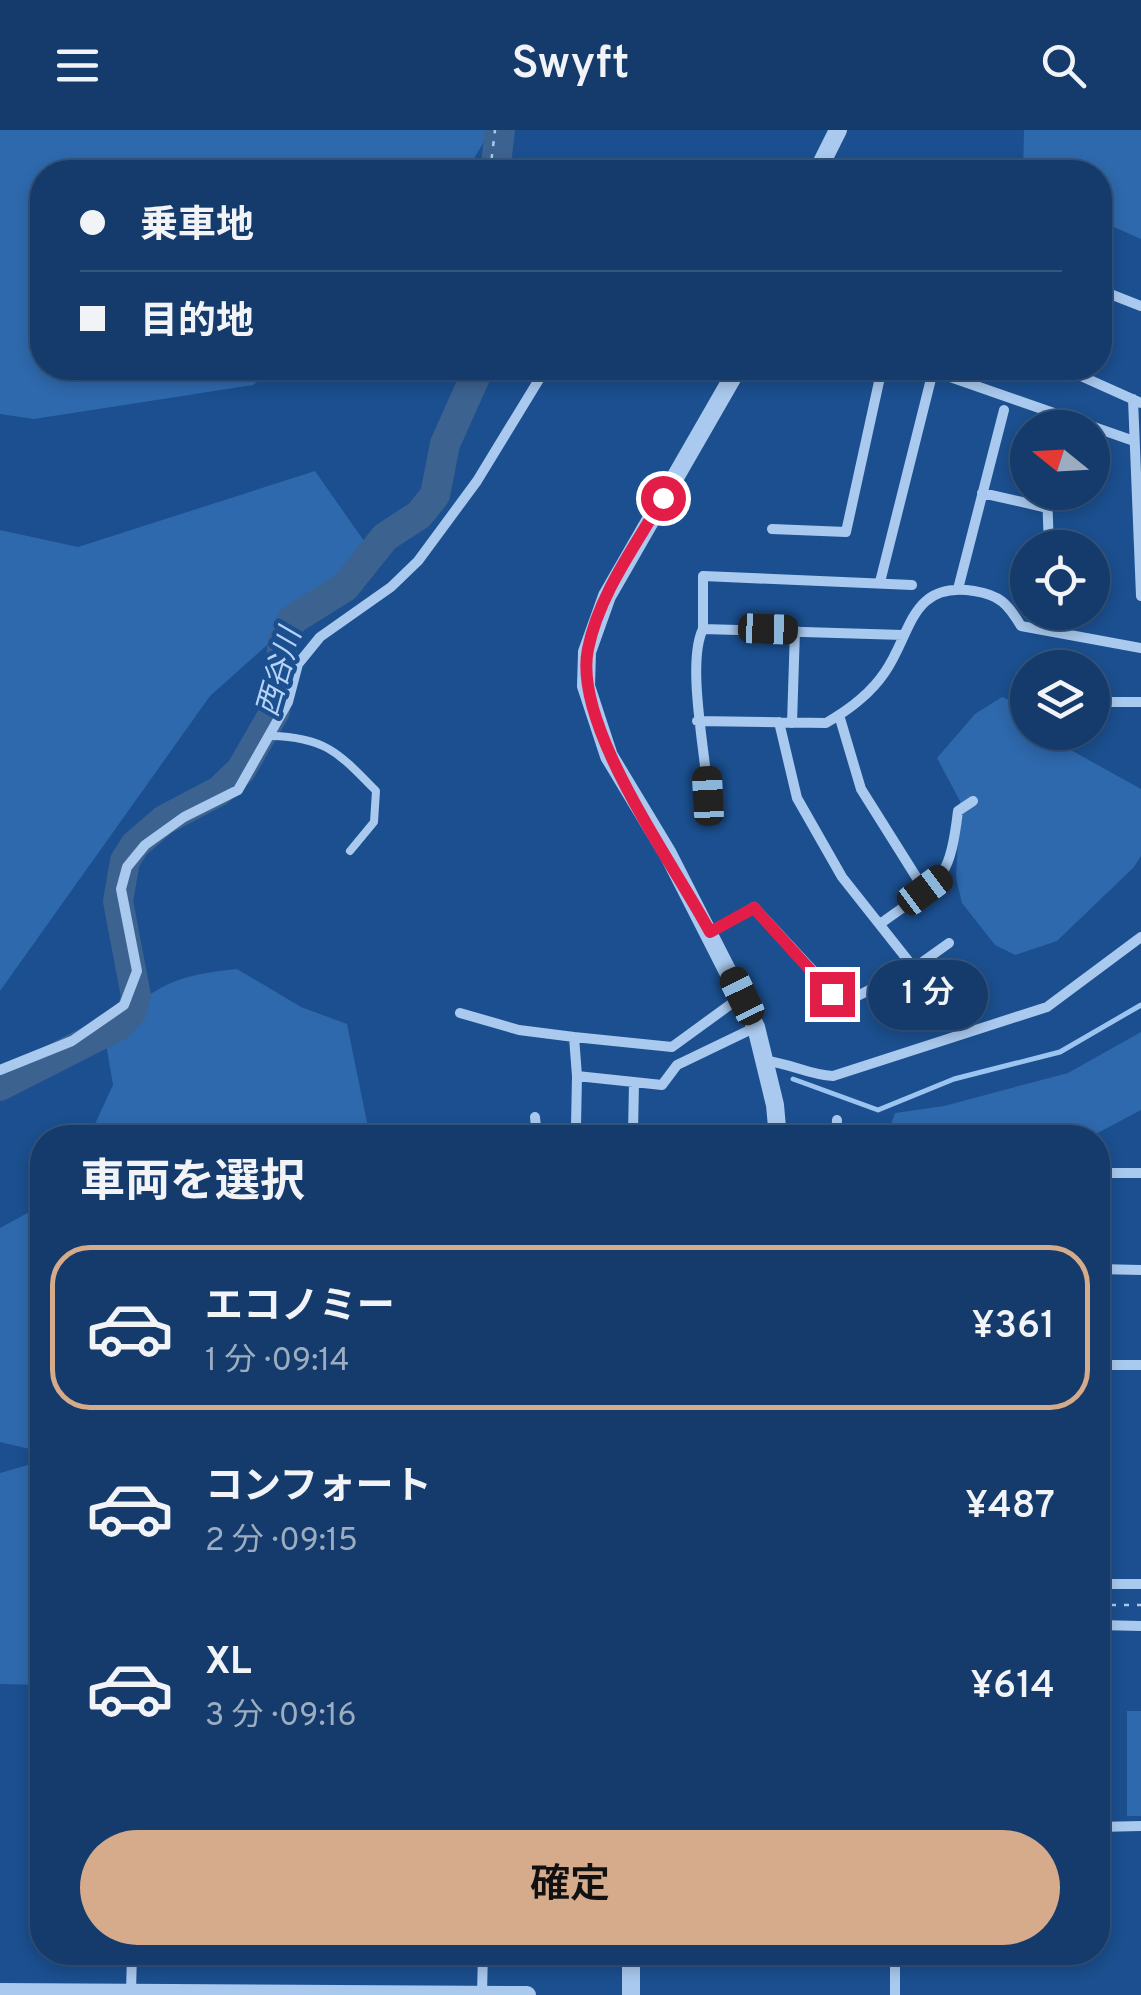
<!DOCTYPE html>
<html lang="ja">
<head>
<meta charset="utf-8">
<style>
  body { margin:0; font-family:Overpass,"Noto Sans JP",sans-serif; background:#214673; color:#f1f3f6; height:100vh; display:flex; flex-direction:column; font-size:38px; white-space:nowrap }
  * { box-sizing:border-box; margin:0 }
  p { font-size:32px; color:#9dadc1 }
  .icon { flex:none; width:55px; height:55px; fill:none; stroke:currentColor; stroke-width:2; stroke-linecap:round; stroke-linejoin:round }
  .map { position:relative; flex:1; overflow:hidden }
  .drawer { position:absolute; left:30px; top:995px; width:1080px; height:840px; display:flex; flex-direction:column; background:#143b6b; border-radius:40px; box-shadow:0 5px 15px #0003,0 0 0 2px #33557e }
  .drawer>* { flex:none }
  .guide { position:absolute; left:30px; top:30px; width:1082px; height:220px; border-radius:40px; box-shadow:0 5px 15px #0003,0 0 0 2px #33557e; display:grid; align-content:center; height:220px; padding:0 50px; background:#143b6b }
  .needle { width:65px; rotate:288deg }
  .controls { position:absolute; left:1010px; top:280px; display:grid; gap:20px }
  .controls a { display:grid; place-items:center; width:100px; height:100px; border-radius:50%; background:#143b6b; box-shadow:0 5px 15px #0003,0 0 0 2px #33557e; font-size:50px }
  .end { position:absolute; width:45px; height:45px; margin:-22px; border:12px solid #e11d48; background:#fff; box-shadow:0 0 0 5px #fff }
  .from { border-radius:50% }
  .bubble { position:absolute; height:70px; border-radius:35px; background:#143b6b; box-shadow:0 5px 15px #0003,0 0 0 2px #33557e; font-size:32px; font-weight:600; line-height:70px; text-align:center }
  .car { position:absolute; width:30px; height:60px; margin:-30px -15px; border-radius:12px; box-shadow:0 0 8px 2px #0007; background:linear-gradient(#222 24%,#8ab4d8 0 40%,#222 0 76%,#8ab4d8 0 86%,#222 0) }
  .guide b { display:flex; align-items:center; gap:35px; height:95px; font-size:38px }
  .guide b+b { border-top:2px solid #33557e }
  .guide i { width:25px; height:25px; background:#f1f3f6 }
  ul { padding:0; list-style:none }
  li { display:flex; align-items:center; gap:30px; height:165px; margin:0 20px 15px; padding:0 30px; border:5px solid transparent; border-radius:40px }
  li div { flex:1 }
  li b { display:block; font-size:38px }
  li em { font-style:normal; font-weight:600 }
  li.current { border-color:#d6ab8b }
  li>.icon { width:90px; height:90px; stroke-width:1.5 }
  h2 { padding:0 50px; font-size:45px; line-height:120px }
  .primary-button { display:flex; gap:20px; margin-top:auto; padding:20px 50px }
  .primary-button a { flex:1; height:115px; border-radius:60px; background:#d6ab8b; color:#111; font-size:40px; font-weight:600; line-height:115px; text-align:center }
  header { display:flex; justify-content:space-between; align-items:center; height:130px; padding:0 50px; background:#143b6b; font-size:45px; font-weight:600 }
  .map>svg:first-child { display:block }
  .green { fill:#2e69ad }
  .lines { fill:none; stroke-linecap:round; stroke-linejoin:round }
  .stream { stroke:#9cc4f0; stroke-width:5 }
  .river { stroke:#3c6290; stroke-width:30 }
  .path { stroke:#a9c9ee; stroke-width:2.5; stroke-dasharray:5 8; stroke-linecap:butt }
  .service { stroke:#a9c9ee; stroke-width:8 }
  .minor { stroke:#a9c9ee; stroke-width:10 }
  .tertiary { stroke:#a9c9ee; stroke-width:18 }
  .route { stroke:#e11d48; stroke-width:12 }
  .labels { text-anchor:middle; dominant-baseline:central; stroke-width:9; stroke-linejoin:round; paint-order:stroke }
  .water-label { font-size:30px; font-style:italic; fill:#b5d3f5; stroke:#1b4f8f }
</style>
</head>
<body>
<header><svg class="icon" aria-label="menu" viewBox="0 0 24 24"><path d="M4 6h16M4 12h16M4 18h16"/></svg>Swyft<svg class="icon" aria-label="search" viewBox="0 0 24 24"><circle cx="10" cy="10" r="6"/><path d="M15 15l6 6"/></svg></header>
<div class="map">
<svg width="1141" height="1865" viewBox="0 0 1141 1865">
  <rect width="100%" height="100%" fill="#1b4f8f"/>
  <path class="green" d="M0,0H491L466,42H42V238H277L253,255L34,289L0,284Z
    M1024,0H1141V109L1107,94L1100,99V42H1023Z
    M315,341L364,411L358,434L210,566L0,861V400L78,417Z
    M1002,567L1027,577L1028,602L1050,603L1060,614L1141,659V726L1134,737L1057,811L1015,825L995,815L962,773L956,748L960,671L937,628L975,584Z
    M237,839L301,877L347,894L370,1007H89L113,955L104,902C156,857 168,846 237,839Z
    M1141,902V980L1090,1007H1004L992,998L961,1007H887L895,983L944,976L1068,943Z
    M42,1075V1322L0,1312V1098Z
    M42,1331V1555L0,1554V1343Z
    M1127,1581H1141V1686H1127Z"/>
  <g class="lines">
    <path class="stream" d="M793,949L878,980L954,949L1060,922L1141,875"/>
    <path class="river" d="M495,42L500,0
      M0,956L118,896L132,881L136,866L118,771L125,731L135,715L164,690L219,661L241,640L275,581L283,512L292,490L345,457L385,407L419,385L435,365L445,314L479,238"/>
    <path class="path" d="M490,42L495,0
      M1098,1475H1141"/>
    <path class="service" d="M271,606C325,607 339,623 376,661L374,692L350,721"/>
    <path class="minor" d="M1100,160L1141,176
      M1063,238L1141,273
      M1133,269L1141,466
      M1045,296V298
      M1047,362L1049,418
      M982,363L1048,378
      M772,399L846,402L882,238
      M880,452L933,241L1134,311
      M958,459L1004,280
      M1051,482V501
      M703,499V446L912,455
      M1111,572H1141
      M839,585L861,659L925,761
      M697,591L826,593C847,581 871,563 885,542C912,503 910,451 974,461C1000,465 1008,474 1021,496L1141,518
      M792,593L795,500
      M708,666C706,625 686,533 703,499L903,505
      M880,794C938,751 949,757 958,681L973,671
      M711,802L754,777L843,873L914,838L842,747L797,668L779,592
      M914,838L949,813
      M460,883L519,900L574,907
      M766,931C790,933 808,945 833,946L1047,877L1141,807
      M0,940L72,911L124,875L137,841L121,759L127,737L145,715L184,687L238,660L288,572L298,534L320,507L391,457L418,431L477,351L546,238
      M577,946L574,907L672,917L742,866
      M535,987L537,1008
      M576,996L577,946L662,955L677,935L756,897
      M633,1003L634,953
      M836,1008L837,990
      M1098,1043H1141
      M1098,1139L1141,1140
      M1098,1235H1141
      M1098,1454H1141
      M1098,1495L1141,1496
      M1098,1697L1141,1696
      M131,1863L132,1822
      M482,1864L483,1822
      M895,1865V1822"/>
    <path class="tertiary" d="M817,42L838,0
      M738,238L607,466L587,522L586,556L609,626L668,724L756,897L775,975L778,1008
      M0,1862L527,1865
      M631,1865V1822"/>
  </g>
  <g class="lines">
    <path class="route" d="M663,368C636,415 599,464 588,519C572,595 673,732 710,802L754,778L832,864"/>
  </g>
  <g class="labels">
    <g class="water-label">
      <text transform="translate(281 543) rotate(-74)">西谷川</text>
    </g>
  </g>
</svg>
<div class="controls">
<a><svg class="needle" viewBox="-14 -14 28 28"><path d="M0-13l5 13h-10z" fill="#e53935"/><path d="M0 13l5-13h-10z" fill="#9dadc1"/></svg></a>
<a><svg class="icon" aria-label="locate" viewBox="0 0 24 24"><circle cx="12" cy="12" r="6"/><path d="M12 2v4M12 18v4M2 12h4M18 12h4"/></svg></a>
<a><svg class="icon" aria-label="layers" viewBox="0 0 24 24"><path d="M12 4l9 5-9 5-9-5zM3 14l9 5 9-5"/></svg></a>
</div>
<i class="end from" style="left:663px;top:368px"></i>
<i class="end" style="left:832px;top:864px"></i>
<div class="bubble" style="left:868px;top:830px;width:120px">1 分</div>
<i class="car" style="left:768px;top:499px;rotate:92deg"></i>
<i class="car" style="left:708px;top:666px;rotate:357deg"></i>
<i class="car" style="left:925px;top:760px;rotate:53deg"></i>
<i class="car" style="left:742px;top:866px;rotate:334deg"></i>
<div class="guide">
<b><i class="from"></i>乗車地</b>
<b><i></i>目的地</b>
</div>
<section class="drawer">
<h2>車両を選択</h2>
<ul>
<li class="current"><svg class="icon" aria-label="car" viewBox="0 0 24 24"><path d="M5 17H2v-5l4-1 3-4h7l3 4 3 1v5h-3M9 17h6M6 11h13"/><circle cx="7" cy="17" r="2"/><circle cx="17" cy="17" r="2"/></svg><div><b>エコノミー</b><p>1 分 · 09:14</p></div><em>¥361</em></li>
<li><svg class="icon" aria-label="car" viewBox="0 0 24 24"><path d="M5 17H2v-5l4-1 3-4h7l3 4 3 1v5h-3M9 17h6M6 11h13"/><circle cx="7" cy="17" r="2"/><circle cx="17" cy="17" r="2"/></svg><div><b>コンフォート</b><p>2 分 · 09:15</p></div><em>¥487</em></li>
<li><svg class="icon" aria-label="car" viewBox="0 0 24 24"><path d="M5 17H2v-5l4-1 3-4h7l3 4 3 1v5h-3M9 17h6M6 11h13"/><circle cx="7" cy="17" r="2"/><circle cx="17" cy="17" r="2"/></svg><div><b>XL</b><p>3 分 · 09:16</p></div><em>¥614</em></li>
</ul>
<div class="primary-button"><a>確定</a></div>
</section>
</div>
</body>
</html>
